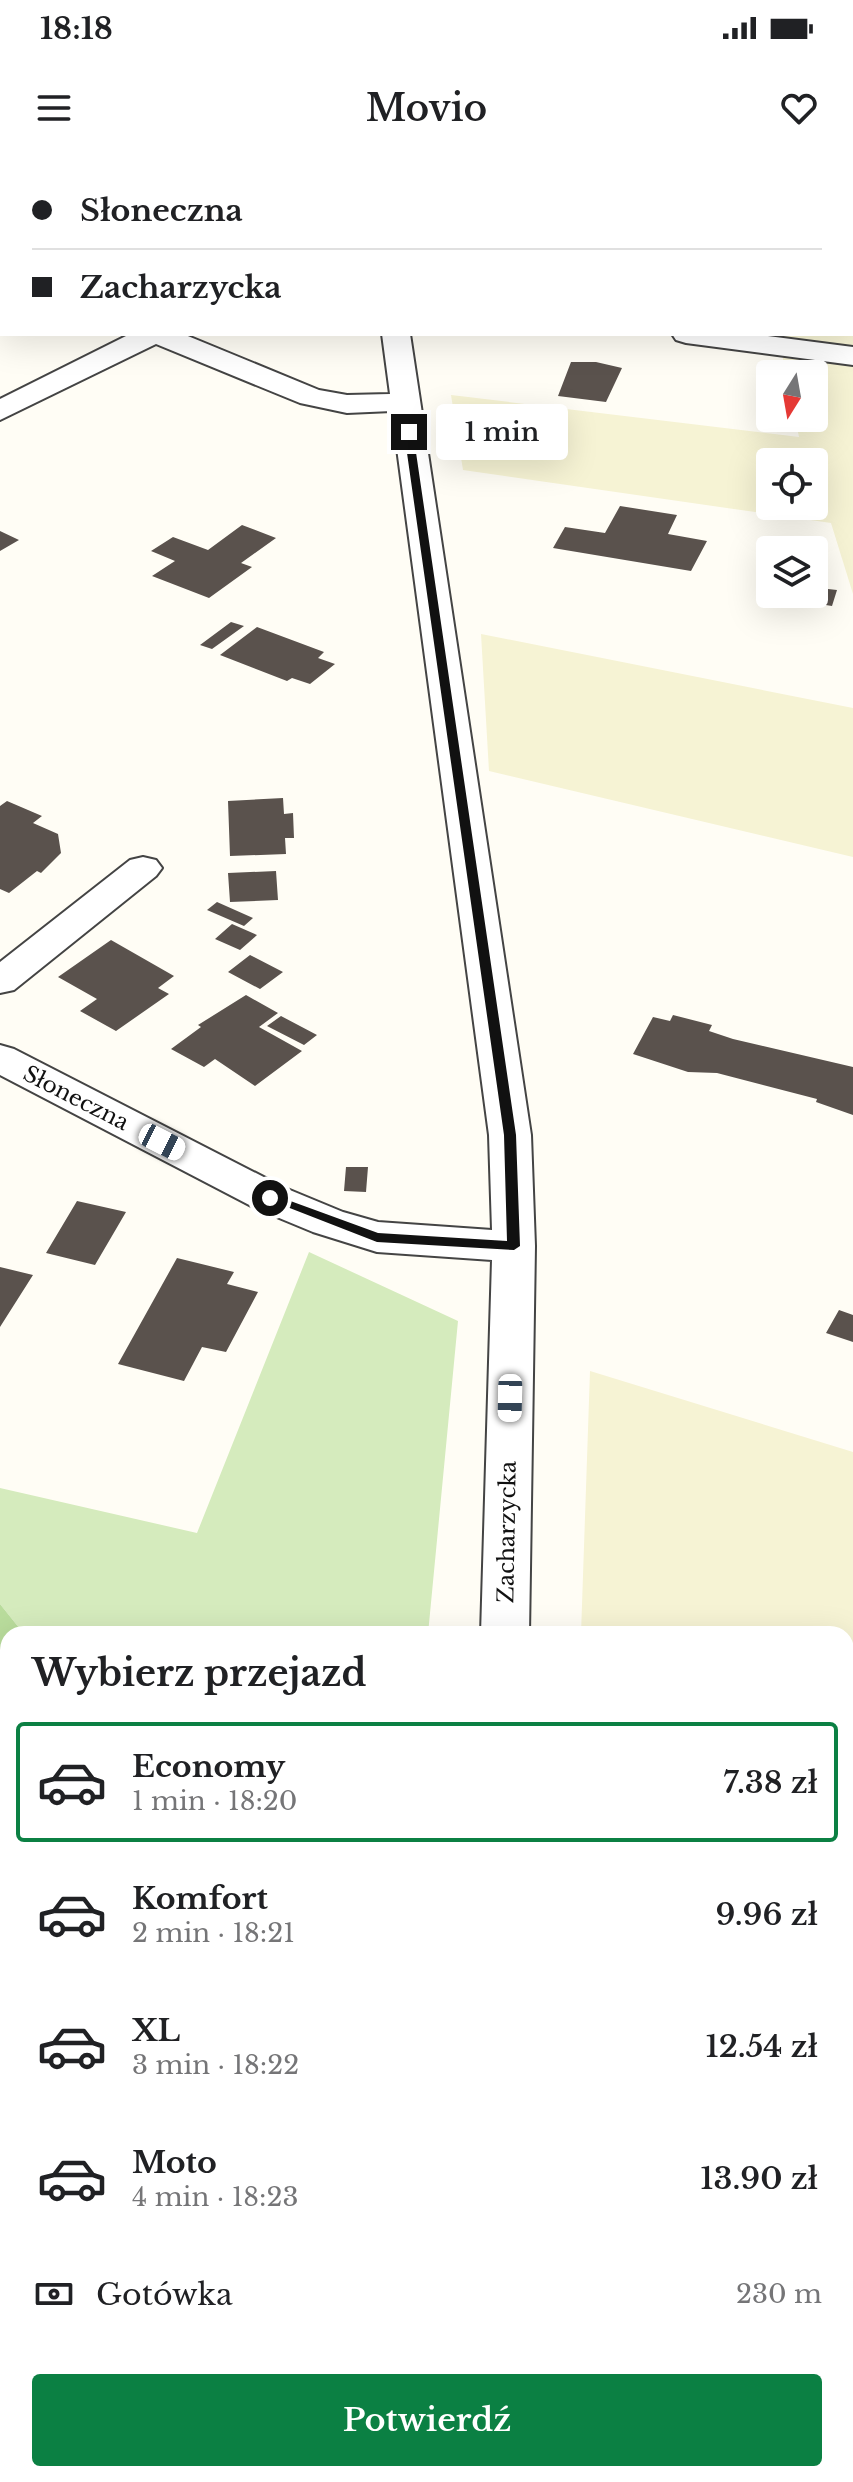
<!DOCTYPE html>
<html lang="pl">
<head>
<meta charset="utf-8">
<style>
  body { margin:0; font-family:"Libre Baskerville",serif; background:#f2f2f2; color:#202124; height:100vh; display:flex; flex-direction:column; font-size:30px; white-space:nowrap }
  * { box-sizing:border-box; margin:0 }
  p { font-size:26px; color:#757577 }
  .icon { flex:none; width:44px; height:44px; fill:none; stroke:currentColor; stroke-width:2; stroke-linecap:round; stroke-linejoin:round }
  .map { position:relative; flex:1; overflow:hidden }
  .details { position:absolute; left:0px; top:1466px; width:854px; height:856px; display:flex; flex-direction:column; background:#fff; border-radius:24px 24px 0 0; box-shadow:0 8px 32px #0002 }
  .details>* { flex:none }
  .top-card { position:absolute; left:0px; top:0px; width:854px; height:176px; box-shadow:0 8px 32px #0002; display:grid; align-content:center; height:176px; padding:0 32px; background:#fff }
  .needle { width:52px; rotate:191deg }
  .tools { position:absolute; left:756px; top:200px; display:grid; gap:16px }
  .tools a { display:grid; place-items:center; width:72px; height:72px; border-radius:8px; background:#fff; box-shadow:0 8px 32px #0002; font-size:40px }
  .end { position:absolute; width:36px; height:36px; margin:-18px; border:10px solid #111; background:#fff; box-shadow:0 0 0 4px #fff }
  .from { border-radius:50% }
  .bubble { position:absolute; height:56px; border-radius:8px; background:#fff; box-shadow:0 8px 32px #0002; font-size:26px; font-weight:600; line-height:56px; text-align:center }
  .car { position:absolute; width:24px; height:48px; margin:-24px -12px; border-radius:10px; box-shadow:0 0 6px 2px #0007; background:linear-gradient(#fff 24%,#345 0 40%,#fff 0 76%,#345 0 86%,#fff 0) }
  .top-card b { display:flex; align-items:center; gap:28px; height:76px; font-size:30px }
  .top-card b+b { border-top:2px solid #e0e0e0 }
  .top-card i { width:20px; height:20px; background:#202124 }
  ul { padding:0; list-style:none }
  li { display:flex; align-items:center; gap:24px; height:120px; margin:0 16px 12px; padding:0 16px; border:4px solid transparent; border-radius:8px }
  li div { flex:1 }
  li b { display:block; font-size:30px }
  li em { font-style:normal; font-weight:600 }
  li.current { border-color:#0b8043 }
  li>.icon { width:72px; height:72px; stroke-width:1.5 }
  h2 { padding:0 32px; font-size:36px; line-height:96px }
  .pay { display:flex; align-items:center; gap:20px; height:88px; padding:0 32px; font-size:30px }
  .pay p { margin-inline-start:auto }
  .action { display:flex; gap:16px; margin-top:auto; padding:16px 32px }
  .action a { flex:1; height:92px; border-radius:8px; background:#0b8043; color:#fff; font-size:32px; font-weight:600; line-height:92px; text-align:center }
  .status { display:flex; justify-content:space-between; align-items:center; height:56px; padding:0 40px; background:#fff; direction:ltr }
  .status svg { height:22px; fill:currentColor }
  header { display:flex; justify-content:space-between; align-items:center; height:104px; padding:0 32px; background:#fff; font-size:36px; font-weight:600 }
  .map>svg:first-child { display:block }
  .farmland { fill:#f6f3d4; fill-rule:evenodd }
  .green { fill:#d5ebbd }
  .forest { fill:#b9dc9c }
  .building { fill:#5a524d }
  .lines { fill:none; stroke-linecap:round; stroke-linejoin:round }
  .minor-casing { stroke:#444; stroke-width:4 }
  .minor { fill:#fff; fill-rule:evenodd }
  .route { fill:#111 }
  .labels { text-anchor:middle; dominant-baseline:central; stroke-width:8; stroke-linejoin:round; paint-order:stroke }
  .street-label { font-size:22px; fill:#111; stroke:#fff }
</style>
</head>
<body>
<div class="status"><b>18:18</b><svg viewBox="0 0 49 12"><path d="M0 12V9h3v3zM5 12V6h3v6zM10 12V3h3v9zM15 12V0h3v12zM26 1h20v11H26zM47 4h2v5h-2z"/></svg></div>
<header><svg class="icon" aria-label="menu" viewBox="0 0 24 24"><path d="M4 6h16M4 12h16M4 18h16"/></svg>Movio<svg class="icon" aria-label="heart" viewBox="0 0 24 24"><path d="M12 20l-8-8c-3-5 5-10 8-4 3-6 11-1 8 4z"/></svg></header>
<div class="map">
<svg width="853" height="2322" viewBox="0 0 853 2322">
  <rect width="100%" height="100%" fill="#fffdf5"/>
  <path class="farmland" d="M425,0H853V189L746,174H852V2Z
    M783,192L853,202V434L831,363L463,310L451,235L799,277L795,258H814V214H783ZM770,302H814V346H770Z
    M481,474L853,548V697L489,611Z
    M590,1211L853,1292V1661L846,1659V1474H581Z"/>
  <path class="green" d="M309,1092L458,1161L428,1474H24L0,1444V1328L197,1373Z"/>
  <path class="forest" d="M0,1444L24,1474H8V1697L0,1685Z"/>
  <path class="building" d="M571,202H596L622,208L606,242L558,236Z
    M620,346L677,355L668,374L707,381L691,411L553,388L565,367L605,373Z
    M242,365L276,378L241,403L252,407L209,438L152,416L175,401L151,391L173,377L208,390Z
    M0,371L19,380L0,391Z
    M819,428L837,430L832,446L813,443Z
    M231,462L244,466L212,489L200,485Z
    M257,467L324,492L318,498L335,504L310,524L292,518L287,521L220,495Z
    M283,638L284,654L293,653L294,678H285L286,694L230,696L228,641Z
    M7,641L42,656L33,663L58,674L61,693L41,713L37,711L9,733L0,729V646Z
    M276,711L278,740L230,742L228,713Z
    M217,742L253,758L244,766L207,750Z
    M232,764L257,775L240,790L215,779Z
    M111,780L174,816L158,828L169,834L116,871L80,851L97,839L58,817Z
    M250,795L283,812L260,829L228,812Z
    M246,835L278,853L259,867L302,891L255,926L215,899L204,907L171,889L201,867L198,865Z
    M673,855L712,865L709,871L733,879L853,907V955L816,942L817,939L717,913L688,912L633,894L653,857L670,861Z
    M281,856L317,875L304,885L267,866Z
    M346,1007H368L366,1032L344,1031Z
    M77,1041L126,1052L95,1105L46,1093Z
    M177,1098L234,1112L227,1124L258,1132L226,1192L202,1187L184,1221L118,1204Z
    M0,1107L33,1115L0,1167Z
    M839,1150L853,1155V1182L826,1173Z
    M853,1740V1826L846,1822V1751Z
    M846,1954L853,1957V2076L846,2073Z
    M846,2302L853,2305V2322H817L820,2314H846Z
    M34,2314H56L69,2322H29Z"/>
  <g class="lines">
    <defs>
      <path id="minor" d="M360,0H386V2H360Z
        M0,61H2V77H0Z
        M0,102H2V119H0Z
        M130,174H183L319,230L347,235L390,234L382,174H410L531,975L535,1086L529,1474H481L492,1100L377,1092L313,1072L255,1048L0,915V885L14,889L285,1028L343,1052L378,1062L492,1070L489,975L392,251L347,253L300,243L156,184L0,260V239Z
        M672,174H752L853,187V205L686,183L676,180Z
        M143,697L156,700L162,708L156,716L14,830L0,833V802L130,700Z
        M443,2314H505L504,2322H442Z"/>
    </defs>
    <use href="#minor" class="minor-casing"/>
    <use href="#minor" class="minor"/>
  </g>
  <path class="route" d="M409,270L413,272L516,975L520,1086L514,1090L377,1082L264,1038L274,1035L378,1073L507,1081L504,975L404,272Z"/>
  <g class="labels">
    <g class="street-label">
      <text transform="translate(76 938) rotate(27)">Słoneczna</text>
      <text transform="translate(507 1372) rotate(-89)">Zacharzycka</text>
    </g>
  </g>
</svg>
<div class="tools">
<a><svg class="needle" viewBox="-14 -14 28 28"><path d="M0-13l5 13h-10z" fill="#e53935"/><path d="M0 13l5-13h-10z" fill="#757577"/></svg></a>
<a><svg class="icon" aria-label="locate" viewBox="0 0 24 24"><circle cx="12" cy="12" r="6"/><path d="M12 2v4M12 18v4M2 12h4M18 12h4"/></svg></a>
<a><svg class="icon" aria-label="layers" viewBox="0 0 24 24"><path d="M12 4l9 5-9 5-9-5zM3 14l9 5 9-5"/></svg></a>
</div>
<i class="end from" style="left:270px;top:1038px"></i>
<i class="end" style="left:409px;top:272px"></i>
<div class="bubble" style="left:436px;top:244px;width:132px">1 min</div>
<i class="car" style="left:162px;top:982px;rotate:117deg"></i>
<i class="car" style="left:510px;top:1238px;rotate:181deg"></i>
<div class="top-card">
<b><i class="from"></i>Słoneczna</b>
<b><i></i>Zacharzycka</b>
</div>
<section class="details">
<h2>Wybierz przejazd</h2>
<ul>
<li class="current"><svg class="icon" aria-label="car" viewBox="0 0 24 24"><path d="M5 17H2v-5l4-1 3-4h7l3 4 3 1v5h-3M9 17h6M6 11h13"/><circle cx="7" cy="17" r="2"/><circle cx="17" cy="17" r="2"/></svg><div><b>Economy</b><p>1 min · 18:20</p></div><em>7.38 zł</em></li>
<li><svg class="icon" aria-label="car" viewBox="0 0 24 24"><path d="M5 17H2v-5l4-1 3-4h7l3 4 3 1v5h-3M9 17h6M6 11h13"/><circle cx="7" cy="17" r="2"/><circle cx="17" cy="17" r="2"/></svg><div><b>Komfort</b><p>2 min · 18:21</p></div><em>9.96 zł</em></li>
<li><svg class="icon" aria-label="car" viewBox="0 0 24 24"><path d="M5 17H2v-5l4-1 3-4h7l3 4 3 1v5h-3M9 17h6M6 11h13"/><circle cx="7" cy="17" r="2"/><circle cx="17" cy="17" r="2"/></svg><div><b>XL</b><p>3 min · 18:22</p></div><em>12.54 zł</em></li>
<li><svg class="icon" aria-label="car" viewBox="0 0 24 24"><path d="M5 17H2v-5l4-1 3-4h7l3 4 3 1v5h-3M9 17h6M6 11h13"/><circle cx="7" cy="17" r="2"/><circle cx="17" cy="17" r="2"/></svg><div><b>Moto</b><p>4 min · 18:23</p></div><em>13.90 zł</em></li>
</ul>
<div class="pay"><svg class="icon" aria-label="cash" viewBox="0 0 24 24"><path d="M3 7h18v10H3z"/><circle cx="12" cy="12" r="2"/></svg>Gotówka<p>230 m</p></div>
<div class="action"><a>Potwierdź</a></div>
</section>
</div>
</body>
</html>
